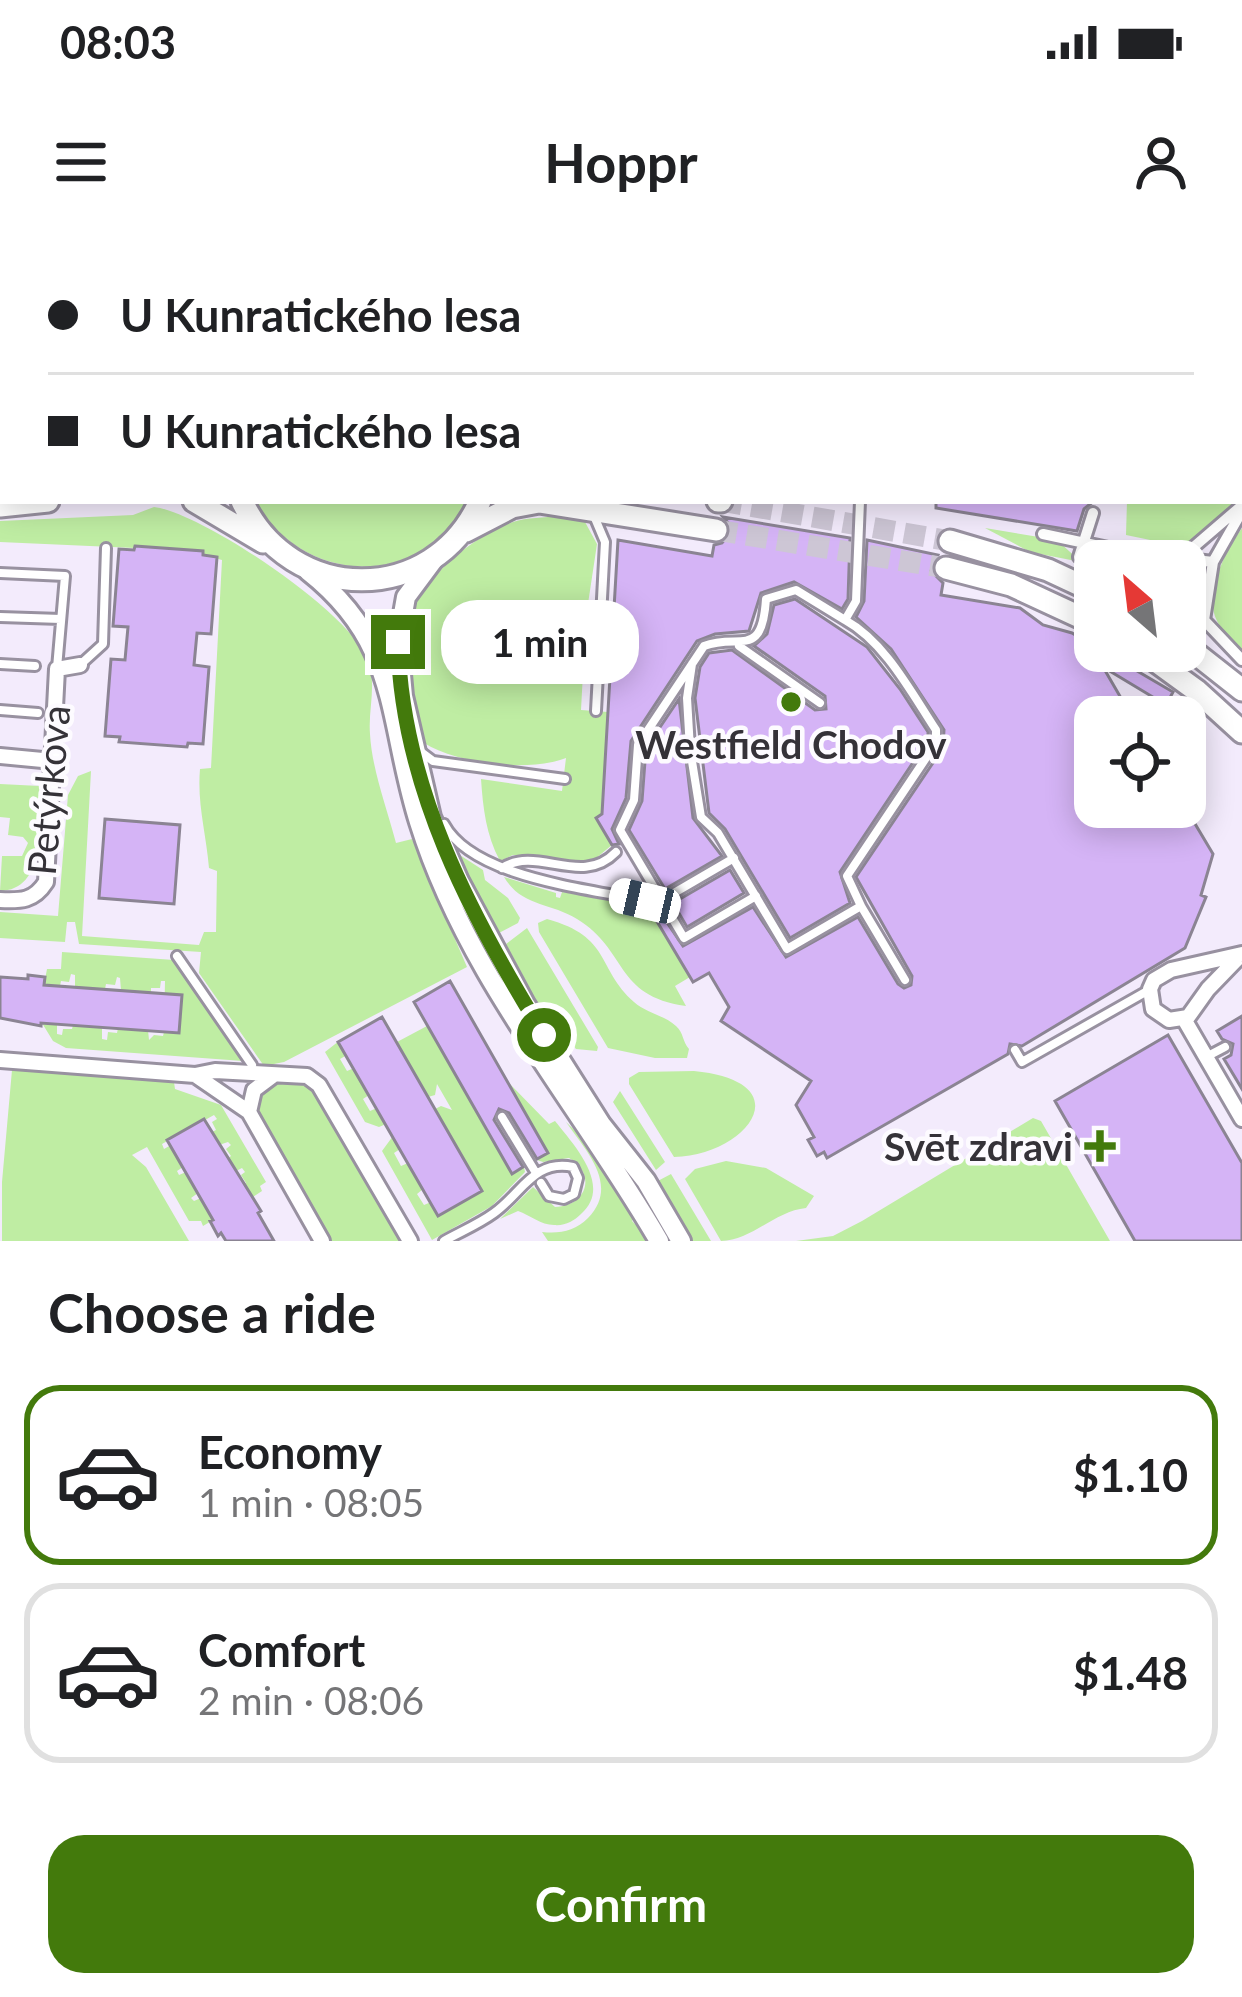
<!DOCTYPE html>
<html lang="en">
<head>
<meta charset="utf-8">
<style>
  body { margin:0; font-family:Lato,sans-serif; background:#f2f2f2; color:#202124; height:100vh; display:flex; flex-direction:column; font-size:45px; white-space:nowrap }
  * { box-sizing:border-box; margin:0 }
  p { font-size:39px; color:#757577 }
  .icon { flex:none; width:66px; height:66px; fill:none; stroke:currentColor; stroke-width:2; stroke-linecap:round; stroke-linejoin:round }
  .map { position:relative; height:1001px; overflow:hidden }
  .drawer { display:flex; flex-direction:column; background:#fff; flex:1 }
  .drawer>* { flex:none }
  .guide { position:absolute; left:0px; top:0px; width:1242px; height:264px; box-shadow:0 6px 30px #0003; display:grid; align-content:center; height:264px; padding:0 48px; background:#fff }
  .needle { width:78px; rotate:332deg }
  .tools { position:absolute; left:1074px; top:300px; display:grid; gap:24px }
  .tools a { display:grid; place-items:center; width:132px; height:132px; border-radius:24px; background:#fff; box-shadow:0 6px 30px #0003; font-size:60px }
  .end { position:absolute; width:54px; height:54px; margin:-27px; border:15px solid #437a0c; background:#fff; box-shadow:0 0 0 6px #fff }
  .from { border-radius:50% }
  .bubble { position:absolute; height:84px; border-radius:36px; background:#fff; box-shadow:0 6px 30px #0003; font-size:39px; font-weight:700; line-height:84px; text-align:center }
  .car { position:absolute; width:36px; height:72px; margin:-36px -18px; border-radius:15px; box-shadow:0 0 9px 3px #0007; background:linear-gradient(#fff 24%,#345 0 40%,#fff 0 76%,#345 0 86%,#fff 0) }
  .guide b { display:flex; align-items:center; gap:42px; height:114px; font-size:45px }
  .guide b+b { border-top:3px solid #e0e0e0 }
  .guide i { width:30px; height:30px; background:#202124 }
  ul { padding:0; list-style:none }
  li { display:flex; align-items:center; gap:36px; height:180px; margin:0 24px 18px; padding:0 24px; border:6px solid #e0e0e0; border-radius:36px }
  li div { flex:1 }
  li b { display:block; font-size:45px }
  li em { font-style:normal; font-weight:700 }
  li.current { border-color:#437a0c }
  li>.icon { width:108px; height:108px; stroke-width:1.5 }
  h2 { padding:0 48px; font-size:54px; line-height:144px }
  .button { display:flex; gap:24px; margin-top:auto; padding:24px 48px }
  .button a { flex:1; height:138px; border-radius:36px; background:#437a0c; color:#fff; font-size:48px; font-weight:700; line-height:138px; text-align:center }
  .status { display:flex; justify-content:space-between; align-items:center; height:84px; padding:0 60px; background:#fff; direction:ltr }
  .status svg { height:33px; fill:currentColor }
  header { display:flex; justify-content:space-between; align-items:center; height:156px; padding:0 48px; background:#fff; font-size:54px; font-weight:700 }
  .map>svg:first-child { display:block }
  .green { fill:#bfeda3 }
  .building { fill:#d5b4f6; stroke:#8b8493; stroke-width:3 }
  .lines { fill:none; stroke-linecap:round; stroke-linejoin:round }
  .secondary-tunnel { stroke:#cdc6d5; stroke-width:21; stroke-dasharray:21 10; stroke-linecap:butt }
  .service-casing { stroke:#9891a0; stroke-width:14 }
  .pedestrian-casing { stroke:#9891a0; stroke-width:16 }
  .minor-casing { stroke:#9891a0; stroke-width:20 }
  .tertiary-casing { stroke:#9891a0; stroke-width:24 }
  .secondary-casing { stroke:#9891a0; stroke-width:27 }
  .trunk-casing { stroke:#9891a0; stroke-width:30 }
  .service { stroke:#fff; stroke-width:8 }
  .pedestrian { stroke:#fff; stroke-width:10 }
  .minor { stroke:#fff; stroke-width:14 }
  .tertiary { stroke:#fff; stroke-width:18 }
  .secondary { stroke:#fff; stroke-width:21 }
  .trunk { stroke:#fff; stroke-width:24 }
  .route { stroke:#437a0c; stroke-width:15 }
  .poi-dot { fill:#437a0c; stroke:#fdfbff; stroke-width:4.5 }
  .labels { text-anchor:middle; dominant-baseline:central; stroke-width:9; stroke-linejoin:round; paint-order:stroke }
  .poi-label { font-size:39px; font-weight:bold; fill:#353238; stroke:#fdfbff }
  .street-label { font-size:39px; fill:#353238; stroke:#fdfbff }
</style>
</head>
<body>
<div class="status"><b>08:03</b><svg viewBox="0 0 49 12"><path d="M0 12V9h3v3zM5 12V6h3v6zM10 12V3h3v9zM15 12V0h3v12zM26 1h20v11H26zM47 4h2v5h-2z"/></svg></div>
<header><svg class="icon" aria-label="menu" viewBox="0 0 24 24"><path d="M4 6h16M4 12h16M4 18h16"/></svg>Hoppr<svg class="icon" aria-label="person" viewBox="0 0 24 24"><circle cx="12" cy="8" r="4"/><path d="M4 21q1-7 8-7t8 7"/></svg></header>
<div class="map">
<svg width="1242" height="1001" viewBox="0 0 1242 1001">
  <rect width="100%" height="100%" fill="#f3ebfc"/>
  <path class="green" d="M254,261H467C419,352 304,345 254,261Z
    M1127,261H1236L1178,313L1153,308L1155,301L1126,295Z
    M154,267C203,273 351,373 368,420C377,445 368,469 370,494C372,530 387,568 396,603L412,599L467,727L284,822L264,826L199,733L201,712L79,704L75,682H67L65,702L0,698V672L58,676L68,555L78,536L91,531L82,696L199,705L204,692H216L217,631L209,628C206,593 197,564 200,529L211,528L222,320L203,315L202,311L0,302V281L133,275Z
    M559,276L585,282L597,304L586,377L581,470L608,472L605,572L596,578L612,605L589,624L513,615L500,621C486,595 483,568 481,539L562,551L566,518C529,532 460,525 424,503C410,472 400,408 411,375C424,336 475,295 513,282C527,277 545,278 559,276Z
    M985,288L1057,300L1081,322L1030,312Z
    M1242,288V412C1233,402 1222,393 1217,381C1203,354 1226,310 1242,288Z
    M0,544L40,546L43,552C39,586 46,650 0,651L2,616H22L28,603L23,597L8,595L10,578L0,577Z
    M452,610L483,630L485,640L508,658L520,678L518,683L495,695Z
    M504,637L556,653V657L560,658L562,652L648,666L690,737L675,746L686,766C614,756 628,710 577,679C550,662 522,667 504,637Z
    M547,679C612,697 596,728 634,762C646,773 664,775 676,786C684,793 682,801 689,809L687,818H655L608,808L539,692L538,683Z
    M527,688L598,807L597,811L576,809L538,764L506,704Z
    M62,712L174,720L243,821L66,808L53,801L42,783L57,784V794L62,795L63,789H72L73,785L102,787V799L107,800L108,792L117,793L118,788L148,790L149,800L154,795L163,796L164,792L165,741H161L160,748H151V753L121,750L120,738L117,737L115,745L106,744L105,749L75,747V735L71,734L69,742L61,741L60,746L44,745L47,729H61Z
    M427,786L511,933L524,927L525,932L492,966L432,1000L382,911L393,896L400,909L394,913L401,926L408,923L423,949L417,954L424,965L431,962L435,869L441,866L452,870L437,844L435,855L428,857L397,802Z
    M339,801L347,815L340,819L347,831L354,828L369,855L363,859L370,871L377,868L386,884L379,887L365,882L325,812Z
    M12,830L174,842L175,849L221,865L266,942L260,946L262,951L250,959L242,945L246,943L241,935L245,932L242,928L234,932L227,919L231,916L226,909L231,905L228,902L219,905L212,892L216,890L212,882L217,879L214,875L162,904L164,909L171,905L183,927L177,931L179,935L186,932L198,953L191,958L194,961L201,958L213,980L203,986L201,981H189L147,907L132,915L146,927L189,1001H2V942Z
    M694,831C804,842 746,916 674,917L629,844V838L639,832Z
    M275,842L310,846L319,855L404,1001H327L254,873L255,860Z
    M508,842L549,884L555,881C574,905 613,946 581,974C574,981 565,986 554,985C541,985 530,975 518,971L500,979L533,947L555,967C587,966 597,934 569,918L543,922L537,920L548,912Z
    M620,851L665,922L656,930L613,862Z
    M1033,878L1041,881L1110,1001H796L833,996L862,981Z
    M566,882L588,903L635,977L632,981L652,1001H548L542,992C560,994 575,991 588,978C620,945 586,911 566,882Z
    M726,921L766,928L814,956L806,968C775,971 751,1001 721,1001L685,939L695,929Z
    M671,934L711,1001H688L654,943Z"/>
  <path class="building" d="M936,261H1094L1084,269L1077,291L936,268Z
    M723,277L850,298L848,359L842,369L794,342L761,353L749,391L715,394L697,401L631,501L626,558L612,589L619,604L612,605L596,578L602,574L618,300L712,316L714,305L722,303L730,293L729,284Z
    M867,300L938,315L931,331L943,343L941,355L1020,368L1043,385L1072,393L1095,407V411H1103L1173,452L1166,465L1103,427L1132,477H1095V567H1185L1213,614L1201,655L1206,657L1185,708L1022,806L1010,804L1008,814L827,918L824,912L817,916L808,900L814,897L796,865L811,841L721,781L729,767L709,733L693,742L649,668L653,662L683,706L753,667L786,717L858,677L898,744L904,748L911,745L912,736L856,637L943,508L944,490L891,409L856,377L864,361Z
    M135,306L203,311V315L217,317L211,394L197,393L194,425L209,427L203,504L188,503L187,507L119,502L120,497L105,496L111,419L125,420L128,387L113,386L119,309L134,310Z
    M795,359L867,407L900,449L928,492V500L840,632L850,663L790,698L725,589L709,573L695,458L700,427L709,413L732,410L815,470L826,469L825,456L754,406L767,394L774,365Z
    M679,459L693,578L722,616L665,649L629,590L642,561L646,508Z
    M105,579L180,585L174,664L99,658Z
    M730,630L744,653L687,687L673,663Z
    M28,735L45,737L44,745L182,755L179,793L41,783V786L0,778V737L28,739Z
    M450,741L548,913L537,919L509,873L499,869L494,880L523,927L512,934L414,762Z
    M1242,776V849L1224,819L1231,815L1233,804L1222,799L1217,791Z
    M382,777L482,951L438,976L338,802Z
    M1168,795L1242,923V1001H1135L1055,861Z
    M204,879L261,971L258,973L274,1001H226L221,993L218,996L210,981L213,980L167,900Z"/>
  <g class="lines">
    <path class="secondary-tunnel" d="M721,261L950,301
      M716,290L946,328"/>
    <defs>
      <path id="service" d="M647,0L652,3
        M1090,0L1093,3
        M147,3L148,0
        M0,10H3
        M0,55H3
        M594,276L605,302L596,471
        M0,333L65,336L57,428
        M0,377L61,379
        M739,406L820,463
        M0,424L35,426
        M81,424L103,404L106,308
        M692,424L687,458L690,509L701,577L718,593L787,709L861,666L847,636L936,503V490C911,452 885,402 845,380
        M0,470L38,473
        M421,512L433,521L565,539
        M444,584C473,638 587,648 645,661
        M502,628C538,605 581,648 616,612
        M756,656L684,698L620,590L634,560L638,505L704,406C739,392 762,421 766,359L796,350L845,380L856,361L860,261
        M662,660L734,618
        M861,666L905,740
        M177,716L252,825
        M1015,810L1022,822L1149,750
        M1206,817L1225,807
        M502,877L536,933
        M444,1001C460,992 479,984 494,973C522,953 534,919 573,927L578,938L574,954L564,959L549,956L541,943"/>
      <path id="pedestrian" d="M1239,234H1242
        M1242,271L1213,322L1204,380L1242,420
        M1043,294L1127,312L1213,322
        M1079,317L1093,273
        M1182,317L1239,268"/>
      <path id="minor" d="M0,516L53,521
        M0,660C21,661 34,661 46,642L57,429L80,425
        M1241,715L1208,749L1188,777L1169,780L1153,769L1150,749L1154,740L1171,730L1242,714
        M1184,779L1242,879
        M0,820L195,835L215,831L307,836L319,845L410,1001
        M195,835L249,872L322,1001
        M249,872L254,850L274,835"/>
      <path id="tertiary" d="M435,318L406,357L398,402L403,456L431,577L459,641L525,764L601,884L646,941L681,1001
        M308,331C401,404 387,480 419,582C467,737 579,863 659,1001"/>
      <path id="secondary" d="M977,0L983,3
        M488,3L490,0
        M515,3L517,0
        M0,226H3
        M194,261L263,302
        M242,261C290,365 433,367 480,261
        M718,261H721
        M0,266L48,261
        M466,291L512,267L539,262L716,290
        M950,301L1048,330L1095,352
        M946,328L1011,345L1095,384
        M1185,405L1242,450
        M1142,411L1197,451L1242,492"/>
      <path id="trunk" d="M1120,0L1123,3
        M1193,0L1196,3
        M1239,46L1242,49
        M1239,117L1242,120
        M1239,141L1242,143"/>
    </defs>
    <use href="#service" class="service-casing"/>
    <use href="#pedestrian" class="pedestrian-casing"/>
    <use href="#minor" class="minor-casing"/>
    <use href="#tertiary" class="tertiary-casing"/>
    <use href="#secondary" class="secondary-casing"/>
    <use href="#trunk" class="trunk-casing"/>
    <use href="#service" class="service"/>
    <use href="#pedestrian" class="pedestrian"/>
    <use href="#minor" class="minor"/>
    <use href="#tertiary" class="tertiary"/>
    <use href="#secondary" class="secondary"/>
    <use href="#trunk" class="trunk"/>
  </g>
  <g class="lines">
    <path class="route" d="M398,402C401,545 471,677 544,795"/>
  </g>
  <g class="poi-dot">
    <circle cx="791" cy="462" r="12"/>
    <path d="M1094 888h12v12h12v12h-12v12h-12v-12h-12v-12h12z"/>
  </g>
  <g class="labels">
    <g class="poi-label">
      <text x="791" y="504">Westfield Chodov</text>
      <text x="1073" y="906" text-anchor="end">Svēt zdravi</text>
    </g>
    <g class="street-label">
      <text transform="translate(48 550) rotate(-85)">Petýrkova</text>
    </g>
  </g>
</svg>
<div class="tools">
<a><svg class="needle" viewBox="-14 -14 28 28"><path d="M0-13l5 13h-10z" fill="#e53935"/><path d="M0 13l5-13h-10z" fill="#757577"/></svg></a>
<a><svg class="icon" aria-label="locate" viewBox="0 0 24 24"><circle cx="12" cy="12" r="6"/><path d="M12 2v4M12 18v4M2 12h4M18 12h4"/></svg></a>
</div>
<i class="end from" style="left:544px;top:795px"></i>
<i class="end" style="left:398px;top:402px"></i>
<div class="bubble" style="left:441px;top:360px;width:198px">1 min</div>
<i class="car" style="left:645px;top:661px;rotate:283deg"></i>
<div class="guide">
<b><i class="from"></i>U Kunratického lesa</b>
<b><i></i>U Kunratického lesa</b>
</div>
</div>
<section class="drawer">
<h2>Choose a ride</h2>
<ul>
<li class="current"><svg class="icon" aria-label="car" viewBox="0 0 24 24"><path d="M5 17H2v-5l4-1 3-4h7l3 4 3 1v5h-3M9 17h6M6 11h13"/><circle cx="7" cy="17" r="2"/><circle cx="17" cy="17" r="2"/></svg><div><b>Economy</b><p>1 min · 08:05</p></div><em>$1.10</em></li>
<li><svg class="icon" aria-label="car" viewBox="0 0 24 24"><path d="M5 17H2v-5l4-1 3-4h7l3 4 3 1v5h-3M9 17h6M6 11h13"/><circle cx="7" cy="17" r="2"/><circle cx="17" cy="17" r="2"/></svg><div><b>Comfort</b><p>2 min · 08:06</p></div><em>$1.48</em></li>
</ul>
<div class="button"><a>Confirm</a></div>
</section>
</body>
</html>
